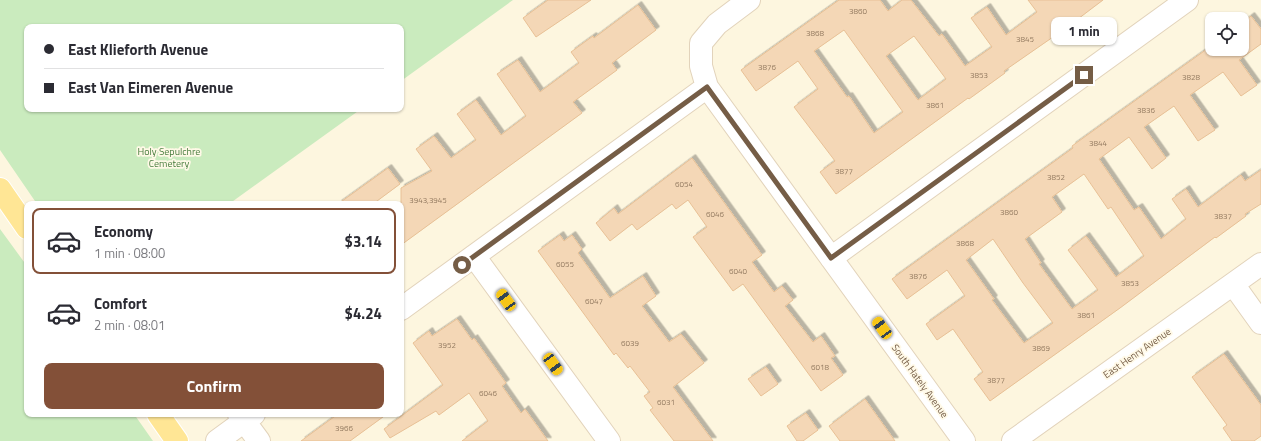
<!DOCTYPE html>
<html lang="en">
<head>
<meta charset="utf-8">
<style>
  body { margin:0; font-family:"Titillium Web",sans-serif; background:#f2f2f3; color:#2b2b33; height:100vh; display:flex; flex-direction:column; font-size:15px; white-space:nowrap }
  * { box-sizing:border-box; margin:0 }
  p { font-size:13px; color:#7c7c81 }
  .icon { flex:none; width:22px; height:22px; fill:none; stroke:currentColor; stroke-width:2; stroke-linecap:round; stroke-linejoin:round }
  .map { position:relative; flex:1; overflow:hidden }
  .sheet { position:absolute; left:24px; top:201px; width:380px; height:216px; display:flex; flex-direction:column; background:#fff; border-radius:8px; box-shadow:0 1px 3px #0004 }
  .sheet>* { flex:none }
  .hud { position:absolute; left:24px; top:24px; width:380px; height:88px; border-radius:8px; box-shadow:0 1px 3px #0004; display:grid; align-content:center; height:88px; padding:0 20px; background:#fff }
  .controls { position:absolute; left:1205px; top:12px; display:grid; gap:8px }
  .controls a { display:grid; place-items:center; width:44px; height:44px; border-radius:8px; background:#fff; box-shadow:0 1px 3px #0004; font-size:20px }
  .end { position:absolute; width:18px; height:18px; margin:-9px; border:5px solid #755d46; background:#fff; box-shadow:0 0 0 2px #fff }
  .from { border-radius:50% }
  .bubble { position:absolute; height:28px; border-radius:8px; background:#fff; box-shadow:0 1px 3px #0004; font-size:13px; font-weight:700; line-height:28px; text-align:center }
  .car { position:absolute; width:12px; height:24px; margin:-12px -6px; border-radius:5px; box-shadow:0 0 3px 1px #0007; background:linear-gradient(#f5c518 24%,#345 0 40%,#f5c518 0 76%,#345 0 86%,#f5c518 0) }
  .hud b { display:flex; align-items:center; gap:14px; height:38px; font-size:15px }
  .hud b+b { border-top:1px solid #e1e1e2 }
  .hud i { width:10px; height:10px; background:#2b2b33 }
  ul { padding:7px 0 0; list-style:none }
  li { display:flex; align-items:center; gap:12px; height:66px; margin:0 8px 6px; padding:0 12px; border:2px solid transparent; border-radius:8px }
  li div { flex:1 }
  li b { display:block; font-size:15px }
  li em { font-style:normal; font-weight:700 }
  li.on { border-color:#835038 }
  li>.icon { width:36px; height:36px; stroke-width:1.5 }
  .button { display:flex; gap:8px; margin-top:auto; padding:8px 20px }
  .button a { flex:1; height:46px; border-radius:8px; background:#835038; color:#fff; font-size:16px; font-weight:700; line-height:46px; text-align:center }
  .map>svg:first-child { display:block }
  .green { fill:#caebbe }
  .building { fill:#f4d7b6; stroke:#e8c095; fill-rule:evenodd; filter:url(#shadow) }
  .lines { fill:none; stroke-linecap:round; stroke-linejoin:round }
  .minor-casing { stroke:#e2d3bb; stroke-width:24 }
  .major-casing { stroke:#fff; stroke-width:24 }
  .minor { stroke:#fff; stroke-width:22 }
  .major { stroke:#ffe695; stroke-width:22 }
  .route { stroke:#755d46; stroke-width:5 }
  .labels { text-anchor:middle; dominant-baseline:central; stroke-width:3.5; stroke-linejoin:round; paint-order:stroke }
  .number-label { font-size:8px; fill:#957c62 }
  .park-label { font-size:10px; fill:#477c3d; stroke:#fff9e7 }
  .street-label { font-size:10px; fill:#755d46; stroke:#fff9e7 }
</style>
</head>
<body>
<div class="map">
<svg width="1261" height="441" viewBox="0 0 1261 441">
  <defs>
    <filter id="shadow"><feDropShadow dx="3.5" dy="-3.5" stdDeviation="0" flood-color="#0004"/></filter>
  </defs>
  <rect width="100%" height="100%" fill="#fdf6df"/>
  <path class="green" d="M0,0H513L401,81V27H27V109H361L229,204H37L0,150Z
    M0,229L27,266V414H134L153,441H0Z"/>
  <path class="building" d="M548,0H591L536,37L523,18Z
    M839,0H880L888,11L902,0H911L939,36L942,34L965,66L992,47L971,18L987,7L1006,35L1037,12L1028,0H1103L1066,28L1004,71L1005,73L969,99L968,98L836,194L820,172L835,161L794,107L818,89L798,61L756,91L741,70ZM844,30L903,112L874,133L849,96L847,97L814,51ZM914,36L946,79L918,100L886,56Z
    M638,5L656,30L612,63L617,70L573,102L582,113L401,245V188L432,171L416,149L434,136L451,158L476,140L457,114L476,100L501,135L526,116L497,74L518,60L540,92L579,63L571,52L593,36L594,38Z
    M1251,16L1261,29V44L1239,60L1257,85L1241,96L1223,72L1190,95L1215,130L1198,141L1174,106L1144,127L1166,158L1152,169L1129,137L1099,159L1134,210L1139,207L1161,239L1186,219L1172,199L1186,189L1198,207L1241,175L1245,181L1261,170V204L1245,214L1246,216L1216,238L1215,237L1120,308L990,401L974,379L983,372L953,329L937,340L926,324L965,296L947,270L907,299L892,279L1073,148L1072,146L1207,49H1242V23ZM1084,174L1108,209L1111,207L1144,256L1116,277L1086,236L1068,250L1098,290L1072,309L1039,264L1041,263L1025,239L1062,212L1052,197ZM993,239L1023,283L1053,323L1024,343L992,300L994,299L966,260Z
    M692,158L762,255L752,262L774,292L782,286L793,300L785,306L813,342L821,336L835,356L831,358L843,375L821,391L743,284L733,291L693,237L707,227L688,200L676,209L672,204L637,230L632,224L610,241L596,223L614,208L618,214Z
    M388,168L400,184L373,204H338Z
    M560,235L564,241L572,235L582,249L578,253L610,298L643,276L656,296L642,306L669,342L681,334L704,363L673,387L713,441H674L650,410L653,408L644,396L650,392L630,366L628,368L616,353L614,355L538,251Z
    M457,319L472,340L474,338L506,383L502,386L521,413L525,409L548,441H462L488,421L469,393L439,415L436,411L390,438L384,429L443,385L413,343L429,331L432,336Z
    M1224,354L1261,405V436L1254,441H1232L1223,428L1227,425L1192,377Z
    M766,367L778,384L761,396L748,379Z
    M865,399L895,441H840L829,426Z
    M806,413L818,430L803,441H797L787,426Z
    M338,414H387L350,441H301Z"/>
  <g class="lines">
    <defs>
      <path id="minor" d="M707,87L964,441
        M474,256L609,441
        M831,258L1187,0
        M1233,284L1261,323
        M401,309L707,87L701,66V43L717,24L749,0
        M239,414L259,441
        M217,441L254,414
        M1013,441L1261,264"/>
      <path id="major" d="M0,189L27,228
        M158,414L177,441"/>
    </defs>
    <use href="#minor" class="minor-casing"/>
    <use href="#major" class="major-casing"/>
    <use href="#minor" class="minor"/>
    <use href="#major" class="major"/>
  </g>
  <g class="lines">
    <path class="route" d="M462,265L707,87L831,258L1084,75"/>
  </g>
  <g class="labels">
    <g class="number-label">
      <text x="858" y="11">3860</text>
      <text x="815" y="33">3868</text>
      <text x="1025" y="39">3845</text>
      <text x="767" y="67">3876</text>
      <text x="979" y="75">3853</text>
      <text x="1191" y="77">3828</text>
      <text x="935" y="105">3861</text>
      <text x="1146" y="110">3836</text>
      <text x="1098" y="143">3844</text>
      <text x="844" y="171">3877</text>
      <text x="1056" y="177">3852</text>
      <text x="684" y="184">6054</text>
      <text x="428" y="200">3943,3945</text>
      <text x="1009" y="212">3860</text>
      <text x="715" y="214">6046</text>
      <text x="1223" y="216">3837</text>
      <text x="965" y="243">3868</text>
      <text x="565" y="264">6055</text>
      <text x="738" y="271">6040</text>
      <text x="918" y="276">3876</text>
      <text x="1130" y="283">3853</text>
      <text x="594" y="301">6047</text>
      <text x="1086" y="315">3861</text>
      <text x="630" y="343">6039</text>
      <text x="447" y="345">3952</text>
      <text x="1041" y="348">3869</text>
      <text x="820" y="367">6018</text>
      <text x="996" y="380">3877</text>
      <text x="488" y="393">6046</text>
      <text x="666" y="402">6031</text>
      <text x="344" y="428">3966</text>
    </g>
    <g class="park-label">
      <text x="169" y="151">Holy Sepulchre<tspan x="169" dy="12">Cemetery</tspan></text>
    </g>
    <g class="street-label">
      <text transform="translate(1137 353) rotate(-35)">East Henry Avenue</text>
      <text transform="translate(920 381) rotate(54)">South Hately Avenue</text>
    </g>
  </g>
</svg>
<div class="controls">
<a><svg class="icon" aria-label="locate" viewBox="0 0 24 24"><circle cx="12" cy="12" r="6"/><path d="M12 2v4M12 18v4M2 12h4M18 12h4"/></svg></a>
</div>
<i class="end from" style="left:462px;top:265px"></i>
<i class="end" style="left:1084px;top:75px"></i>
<div class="bubble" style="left:1051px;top:17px;width:66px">1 min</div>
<i class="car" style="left:506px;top:300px;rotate:324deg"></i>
<i class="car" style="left:882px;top:328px;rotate:324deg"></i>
<i class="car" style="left:553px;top:364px;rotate:144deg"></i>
<div class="hud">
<b><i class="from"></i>East Klieforth Avenue</b>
<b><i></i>East Van Eimeren Avenue</b>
</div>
<section class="sheet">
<ul>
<li class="on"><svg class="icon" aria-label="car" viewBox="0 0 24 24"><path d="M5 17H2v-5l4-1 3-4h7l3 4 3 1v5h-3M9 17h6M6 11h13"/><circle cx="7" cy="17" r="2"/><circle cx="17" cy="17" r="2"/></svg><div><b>Economy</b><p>1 min · 08:00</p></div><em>$3.14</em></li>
<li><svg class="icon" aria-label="car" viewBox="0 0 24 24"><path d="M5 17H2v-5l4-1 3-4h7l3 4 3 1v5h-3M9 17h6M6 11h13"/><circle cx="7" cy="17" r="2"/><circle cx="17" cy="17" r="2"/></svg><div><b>Comfort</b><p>2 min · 08:01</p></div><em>$4.24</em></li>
</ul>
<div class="button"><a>Confirm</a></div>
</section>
</div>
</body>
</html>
